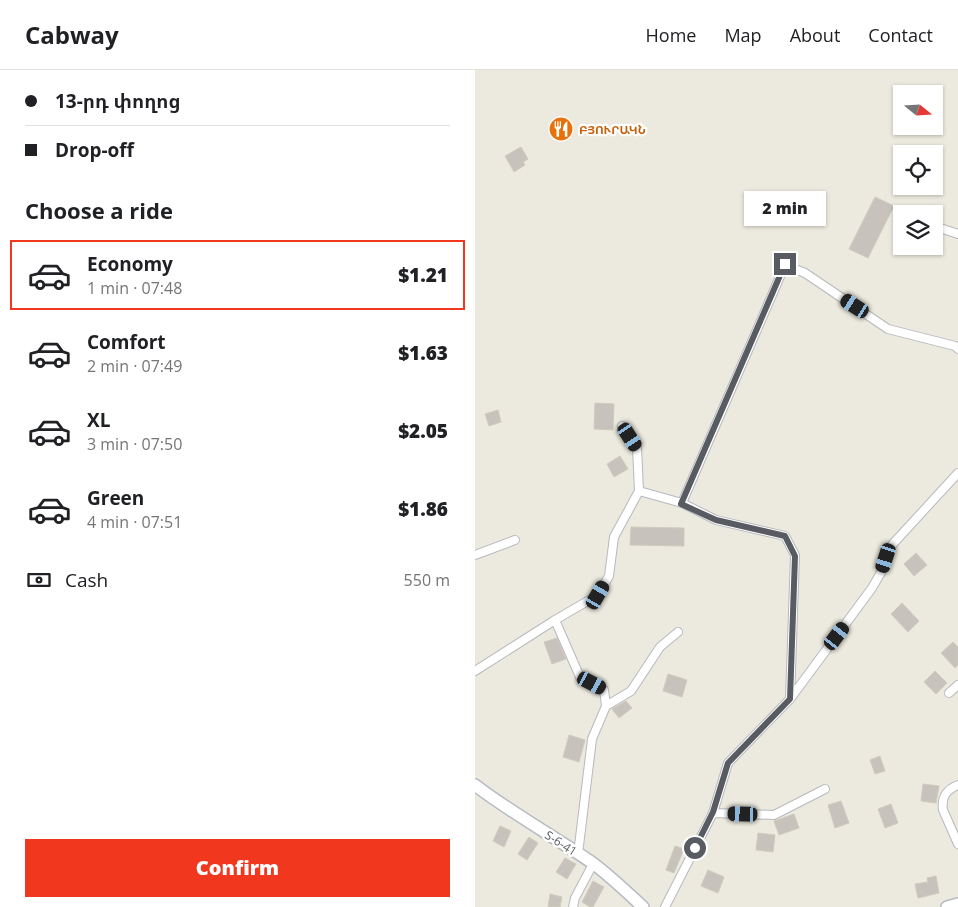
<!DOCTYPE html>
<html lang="en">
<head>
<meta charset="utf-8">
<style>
  body { margin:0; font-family:"Open Sans","Noto Sans Armenian",sans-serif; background:#f6f6f6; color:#202124; height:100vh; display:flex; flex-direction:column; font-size:19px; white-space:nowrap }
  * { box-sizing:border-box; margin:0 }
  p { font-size:16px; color:#757577 }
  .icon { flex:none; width:28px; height:28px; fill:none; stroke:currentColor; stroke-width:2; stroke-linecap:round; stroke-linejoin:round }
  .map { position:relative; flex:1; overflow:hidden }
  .panel { display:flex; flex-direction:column; background:#fff; width:475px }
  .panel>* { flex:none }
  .banner { display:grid; align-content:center; height:110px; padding:0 25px; background:#fff }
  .needle { width:32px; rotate:108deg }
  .controls { position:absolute; left:418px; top:15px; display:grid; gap:10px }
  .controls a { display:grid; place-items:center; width:50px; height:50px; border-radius:0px; background:#fff; box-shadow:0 1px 4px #0004; font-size:25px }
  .end { position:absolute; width:22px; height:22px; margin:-11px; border:6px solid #585b61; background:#fff; box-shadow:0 0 0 2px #fff }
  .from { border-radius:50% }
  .bubble { position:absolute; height:35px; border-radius:0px; background:#fff; box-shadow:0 1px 4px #0004; font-size:16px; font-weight:800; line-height:35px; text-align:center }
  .car { position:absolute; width:15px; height:30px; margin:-15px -8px; border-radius:6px; box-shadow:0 0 4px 1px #0007; background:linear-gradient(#222 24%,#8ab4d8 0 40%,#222 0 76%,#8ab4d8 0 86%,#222 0) }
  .banner b { display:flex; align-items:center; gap:18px; height:48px; font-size:19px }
  .banner b+b { border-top:1px solid #e0e0e0 }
  .banner i { width:12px; height:12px; background:#202124 }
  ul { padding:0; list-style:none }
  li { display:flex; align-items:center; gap:15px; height:70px; margin:0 10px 8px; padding:0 15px; border:2px solid transparent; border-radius:0px }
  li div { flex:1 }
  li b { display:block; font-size:19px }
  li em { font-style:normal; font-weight:800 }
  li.selected { border-color:#f1381f }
  li>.icon { width:45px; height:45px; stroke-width:1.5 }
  h2 { padding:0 25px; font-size:22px; line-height:60px }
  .pay { display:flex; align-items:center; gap:12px; height:55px; padding:0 25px; font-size:19px }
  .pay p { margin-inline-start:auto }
  .button { display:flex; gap:10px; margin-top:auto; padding:10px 25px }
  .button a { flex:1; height:58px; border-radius:0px; background:#f1381f; color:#fff; font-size:20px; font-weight:800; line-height:58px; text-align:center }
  header { display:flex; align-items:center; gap:30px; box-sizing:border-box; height:70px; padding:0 25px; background:#fff; border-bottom:1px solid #e0e0e0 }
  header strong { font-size:24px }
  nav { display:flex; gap:28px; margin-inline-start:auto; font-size:18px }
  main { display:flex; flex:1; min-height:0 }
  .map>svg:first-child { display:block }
  .building { fill:#c7c3bc; stroke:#d1cbbd }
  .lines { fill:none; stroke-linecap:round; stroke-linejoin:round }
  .street-casing { stroke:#b7b9bf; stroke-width:10 }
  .secondary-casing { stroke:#b7bbc2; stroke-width:14 }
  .street { stroke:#fff; stroke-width:8 }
  .secondary { stroke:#fff; stroke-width:11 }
  .route { stroke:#585b61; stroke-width:6 }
  .labels { text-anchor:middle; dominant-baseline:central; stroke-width:4.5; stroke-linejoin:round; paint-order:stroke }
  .food-label { font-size:12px; font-weight:bold; fill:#c56008; stroke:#fff; text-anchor:start }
  .street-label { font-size:12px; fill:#585b61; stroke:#fff }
</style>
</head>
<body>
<header>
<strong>Cabway</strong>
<nav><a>Home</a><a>Map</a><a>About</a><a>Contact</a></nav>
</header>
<main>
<section class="panel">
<div class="banner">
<b><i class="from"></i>13-րդ փողոց</b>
<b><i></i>Drop-off</b>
</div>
<h2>Choose a ride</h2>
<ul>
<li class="selected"><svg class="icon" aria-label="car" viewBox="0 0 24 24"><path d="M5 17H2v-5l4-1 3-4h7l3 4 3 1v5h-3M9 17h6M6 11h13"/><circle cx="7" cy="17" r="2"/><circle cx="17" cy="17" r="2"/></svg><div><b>Economy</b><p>1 min · 07:48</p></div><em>$1.21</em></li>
<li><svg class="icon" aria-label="car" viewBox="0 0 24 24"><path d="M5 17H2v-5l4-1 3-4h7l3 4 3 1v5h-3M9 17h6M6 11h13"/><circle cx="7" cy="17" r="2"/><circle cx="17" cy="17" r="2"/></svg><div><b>Comfort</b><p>2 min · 07:49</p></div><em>$1.63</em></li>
<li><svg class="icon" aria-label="car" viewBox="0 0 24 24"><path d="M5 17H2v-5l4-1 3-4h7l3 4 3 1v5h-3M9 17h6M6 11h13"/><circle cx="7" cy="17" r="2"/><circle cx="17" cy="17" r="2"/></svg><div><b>XL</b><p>3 min · 07:50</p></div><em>$2.05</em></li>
<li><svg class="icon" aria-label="car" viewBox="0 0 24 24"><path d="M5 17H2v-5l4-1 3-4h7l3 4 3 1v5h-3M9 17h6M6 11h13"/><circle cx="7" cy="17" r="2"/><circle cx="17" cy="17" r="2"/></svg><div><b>Green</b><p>4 min · 07:51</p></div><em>$1.86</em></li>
</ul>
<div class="pay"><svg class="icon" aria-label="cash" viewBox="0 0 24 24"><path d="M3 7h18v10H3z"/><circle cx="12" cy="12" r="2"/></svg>Cash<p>550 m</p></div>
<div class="button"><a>Confirm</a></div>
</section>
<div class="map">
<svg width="483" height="837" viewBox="0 0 483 837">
  <rect width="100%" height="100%" fill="#ece9de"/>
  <path class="building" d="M46,77L53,89L48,92L50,95L39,102L30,86Z
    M400,127L419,136L393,188L374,179Z
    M120,333L139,334L138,360L119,359Z
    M23,340L26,352L14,356L10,344Z
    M145,386L153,399L139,407L132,394Z
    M156,457L209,458V476L155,475Z
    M441,483L452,495L439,506L429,494Z
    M427,533L444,551L433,562L416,544Z
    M82,568L91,589L77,594L69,572Z
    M478,572L483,577V595L480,598L466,583Z
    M460,601L472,613L461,624L449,612Z
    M193,604L212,610L207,627L188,621Z
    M151,631L157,638L144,648L137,639Z
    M94,665L110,670L104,692L88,687Z
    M405,686L410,701L400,704L395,690Z
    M448,714L464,716L461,733L446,731Z
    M366,731L374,753L360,758L353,735Z
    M416,734L423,753L410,758L403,739Z
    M319,744L324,758L304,765L299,751Z
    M25,756L36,761L29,777L18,771Z
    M283,763L300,765L298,782L281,780Z
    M54,767L63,773L52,790L43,784Z
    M200,776L209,779L199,803L191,800Z
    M90,788L101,794L92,809L81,802Z
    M233,800L249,807L243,823L226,816Z
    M461,806L464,823L443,828L440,814L453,812L452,808Z
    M118,811L129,817L118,837H115L107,832Z
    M75,824L87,827L85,837H73Z"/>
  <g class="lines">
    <defs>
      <path id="street" d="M459,156L483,164
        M164,421L207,433L241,450L310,466L320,485L315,629
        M207,433L310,195L330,203L413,259L480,276L483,279
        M0,485L40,470
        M80,550L105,607L129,620L131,636
        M0,601L80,550L123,525L134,506L139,467L164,421L162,378L147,356
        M474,623L483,615
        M483,715C471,720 466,727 468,740L483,774
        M238,743L299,745L350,719
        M103,784L117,669L131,636L156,621L185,577L203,562
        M98,837L100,828L118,794
        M190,837L238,743L253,693L315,629L397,518L408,499L415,477L483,403"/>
      <path id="secondary" d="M0,715C38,744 80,767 119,794C136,807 152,822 168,837
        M472,837L483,834"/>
    </defs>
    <use href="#street" class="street-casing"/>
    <use href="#secondary" class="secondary-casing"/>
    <use href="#street" class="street"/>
    <use href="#secondary" class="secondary"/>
  </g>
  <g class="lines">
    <path class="route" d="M220,778L238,742L253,693L315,629L320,486L310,466L241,450L206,434L310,194"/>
  </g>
  <defs>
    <symbol id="restaurant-disc" viewBox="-11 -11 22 22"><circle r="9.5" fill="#e8710a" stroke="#fff"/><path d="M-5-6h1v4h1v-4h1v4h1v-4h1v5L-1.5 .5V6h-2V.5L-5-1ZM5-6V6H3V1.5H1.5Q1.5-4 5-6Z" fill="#fff"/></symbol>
  </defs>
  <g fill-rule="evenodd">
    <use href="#restaurant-disc" x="72" y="45" width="28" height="28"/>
  </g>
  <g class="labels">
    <g class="food-label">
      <text x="104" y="59">ԲՅՈՒՐԱԿՆ</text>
    </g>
    <g class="street-label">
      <text transform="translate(86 773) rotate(33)">Տ-6-41</text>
    </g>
  </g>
</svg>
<div class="controls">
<a><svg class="needle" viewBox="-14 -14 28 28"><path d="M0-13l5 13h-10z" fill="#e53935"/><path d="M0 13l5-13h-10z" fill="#757577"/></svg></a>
<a><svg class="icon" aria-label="locate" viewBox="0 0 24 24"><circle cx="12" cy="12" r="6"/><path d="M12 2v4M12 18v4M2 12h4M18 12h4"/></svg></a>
<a><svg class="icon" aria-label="layers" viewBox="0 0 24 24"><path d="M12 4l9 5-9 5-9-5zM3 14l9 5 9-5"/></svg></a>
</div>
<i class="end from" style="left:220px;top:778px"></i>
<i class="end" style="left:310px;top:194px"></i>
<div class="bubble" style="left:269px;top:121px;width:82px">2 min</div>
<i class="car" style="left:380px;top:236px;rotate:303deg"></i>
<i class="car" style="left:155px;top:367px;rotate:147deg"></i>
<i class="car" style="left:411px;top:488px;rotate:198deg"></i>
<i class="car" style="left:123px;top:525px;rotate:30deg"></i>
<i class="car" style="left:362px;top:566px;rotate:37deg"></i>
<i class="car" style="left:117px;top:613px;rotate:118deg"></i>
<i class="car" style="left:268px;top:744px;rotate:272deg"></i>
</div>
</main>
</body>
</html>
